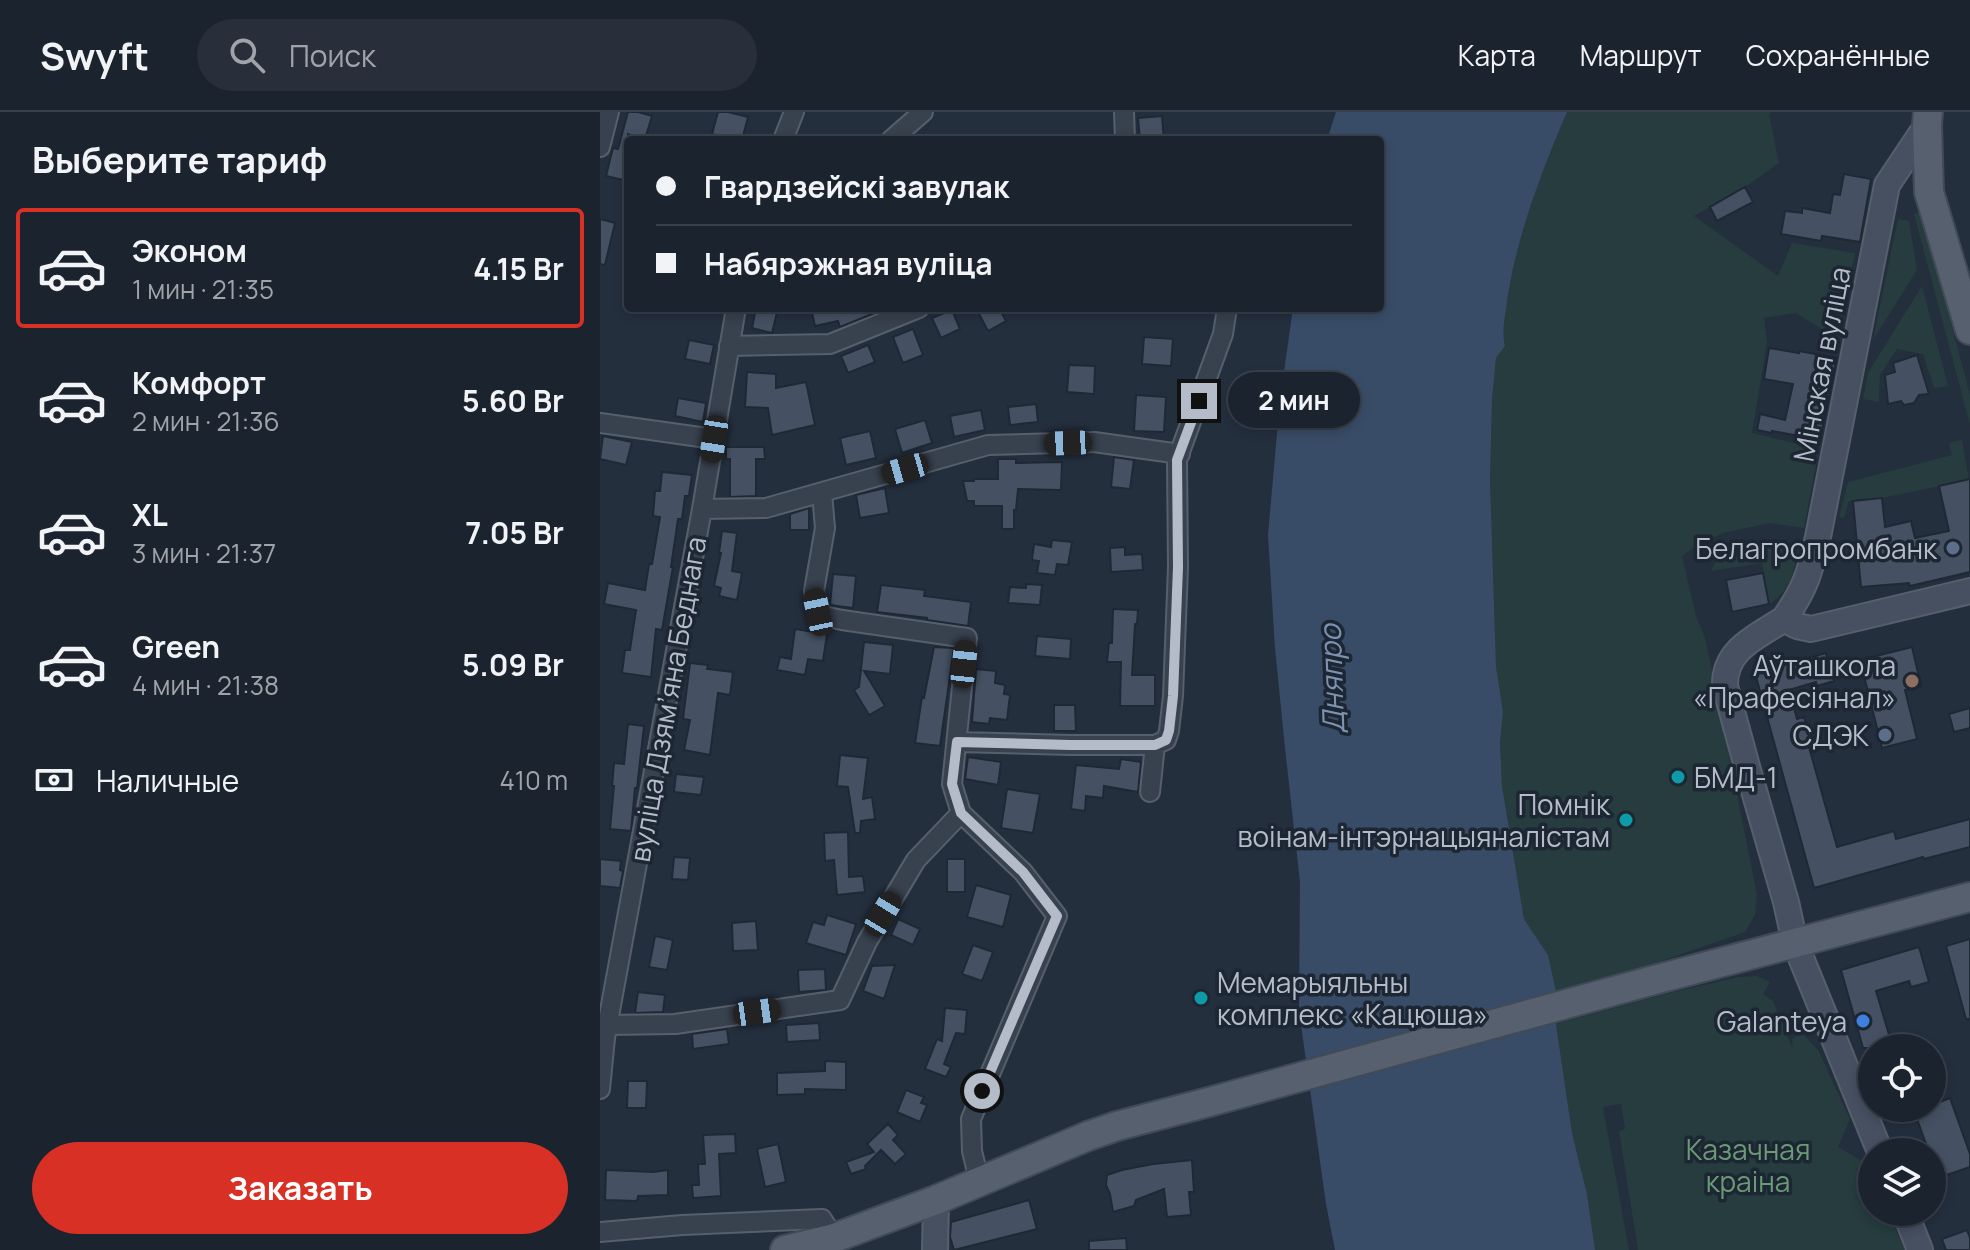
<!DOCTYPE html>
<html lang="ru">
<head>
<meta charset="utf-8">
<style>
  body { margin:0; font-family:Manrope,sans-serif; background:#282f3a; color:#f1f3f6; height:100vh; display:flex; flex-direction:column; font-size:30px; white-space:nowrap }
  * { box-sizing:border-box; margin:0 }
  p { font-size:26px; color:#a0a4aa }
  .icon { flex:none; width:44px; height:44px; fill:none; stroke:currentColor; stroke-width:2; stroke-linecap:round; stroke-linejoin:round }
  .map { position:relative; flex:1; overflow:hidden }
  .sheet { display:flex; flex-direction:column; background:#1b232e; width:600px }
  .sheet>* { flex:none }
  .guide { position:absolute; left:24px; top:24px; width:760px; height:176px; border-radius:8px; box-shadow:0 4px 12px #0003,0 0 0 2px #39404a; display:grid; align-content:center; height:176px; padding:0 32px; background:#1b232e }
  .fabs { position:absolute; left:1258px; top:922px; display:grid; gap:16px }
  .fabs a { display:grid; place-items:center; width:88px; height:88px; border-radius:50%; background:#1b232e; box-shadow:0 4px 12px #0003,0 0 0 2px #39404a; font-size:40px }
  .end { position:absolute; width:36px; height:36px; margin:-18px; border:10px solid #b4bcc9; background:#111; box-shadow:0 0 0 4px #111 }
  .from { border-radius:50% }
  .bubble { position:absolute; height:56px; border-radius:28px; background:#1b232e; box-shadow:0 4px 12px #0003,0 0 0 2px #39404a; font-size:26px; font-weight:700; line-height:56px; text-align:center }
  .car { position:absolute; width:24px; height:48px; margin:-24px -12px; border-radius:10px; box-shadow:0 0 6px 2px #0007; background:linear-gradient(#222 24%,#8ab4d8 0 40%,#222 0 76%,#8ab4d8 0 86%,#222 0) }
  .guide b { display:flex; align-items:center; gap:28px; height:76px; font-size:30px }
  .guide b+b { border-top:2px solid #39404a }
  .guide i { width:20px; height:20px; background:#f1f3f6 }
  ul { padding:0; list-style:none }
  li { display:flex; align-items:center; gap:24px; height:120px; margin:0 16px 12px; padding:0 16px; border:4px solid transparent; border-radius:8px }
  li div { flex:1 }
  li b { display:block; font-size:30px }
  li em { font-style:normal; font-weight:700 }
  li.on { border-color:#d93025 }
  li>.icon { width:72px; height:72px; stroke-width:1.5 }
  h2 { padding:0 32px; font-size:36px; line-height:96px }
  .pay { display:flex; align-items:center; gap:20px; height:88px; padding:0 32px; font-size:30px }
  .pay p { margin-inline-start:auto }
  .button { display:flex; gap:16px; margin-top:auto; padding:16px 32px }
  .button a { flex:1; height:92px; border-radius:48px; background:#d93025; color:#fff; font-size:32px; font-weight:700; line-height:92px; text-align:center }
  header { display:flex; align-items:center; gap:48px; box-sizing:border-box; height:112px; padding:0 40px; background:#1b232e; border-bottom:2px solid #39404a }
  header strong { font-size:38px }
  nav { display:flex; gap:44px; margin-inline-start:auto; font-size:28px }
  .search { width:560px; height:72px; background:#282f3a; display:flex; align-items:center; gap:20px; box-sizing:border-box; padding:0 28px; border-radius:44px; color:#a0a4aa; font-size:30px }
  main { display:flex; flex:1; min-height:0 }
  .map>svg:first-child { display:block }
  .green { fill:#263c3f }
  .water { fill:#394c67 }
  .building { fill:#455162; stroke:#1f2835; stroke-width:2 }
  .lines { fill:none; stroke-linecap:round; stroke-linejoin:round }
  .street-casing { stroke:#565f6c; stroke-width:22 }
  .secondary-casing { stroke:#565f6c; stroke-width:28 }
  .primary-casing { stroke:#414a57; stroke-width:32 }
  .street { stroke:#38414e; stroke-width:18 }
  .secondary { stroke:#465061; stroke-width:24 }
  .primary { stroke:#56606e; stroke-width:28 }
  .route { stroke:#b4bcc9; stroke-width:10 }
  .service-dot { fill:#5c6f8a; stroke:#1d2633; stroke-width:3 }
  .education-dot { fill:#8d6e63; stroke:#1d2633; stroke-width:3 }
  .culture-dot { fill:#0f9aa8; stroke:#1d2633; stroke-width:3 }
  .shop-dot { fill:#3f7fe0; stroke:#1d2633; stroke-width:3 }
  .labels { text-anchor:middle; dominant-baseline:central; stroke-width:7; stroke-linejoin:round; paint-order:stroke }
  .street-label { font-size:28px; fill:#b4bcc9; stroke:#1d2633 }
  .poi-label { font-size:28px; fill:#b4bcc9; stroke:#1d2633; text-anchor:end }
  .park-label { font-size:28px; fill:#6b9a76; stroke:#1d2633 }
  .water-label { font-size:30px; font-style:italic; fill:#7c92b1; stroke:#1d2633 }
</style>
</head>
<body>
<header>
<strong>Swyft</strong>
<div class="search"><svg class="icon" aria-label="search" viewBox="0 0 24 24"><circle cx="10" cy="10" r="6"/><path d="M15 15l6 6"/></svg>Поиск</div>
<nav><a>Карта</a><a>Маршрут</a><a>Сохранённые</a></nav>
</header>
<main>
<section class="sheet">
<h2>Выберите тариф</h2>
<ul>
<li class="on"><svg class="icon" aria-label="car" viewBox="0 0 24 24"><path d="M5 17H2v-5l4-1 3-4h7l3 4 3 1v5h-3M9 17h6M6 11h13"/><circle cx="7" cy="17" r="2"/><circle cx="17" cy="17" r="2"/></svg><div><b>Эконом</b><p>1 мин · 21:35</p></div><em>4.15 Br</em></li>
<li><svg class="icon" aria-label="car" viewBox="0 0 24 24"><path d="M5 17H2v-5l4-1 3-4h7l3 4 3 1v5h-3M9 17h6M6 11h13"/><circle cx="7" cy="17" r="2"/><circle cx="17" cy="17" r="2"/></svg><div><b>Комфорт</b><p>2 мин · 21:36</p></div><em>5.60 Br</em></li>
<li><svg class="icon" aria-label="car" viewBox="0 0 24 24"><path d="M5 17H2v-5l4-1 3-4h7l3 4 3 1v5h-3M9 17h6M6 11h13"/><circle cx="7" cy="17" r="2"/><circle cx="17" cy="17" r="2"/></svg><div><b>XL</b><p>3 мин · 21:37</p></div><em>7.05 Br</em></li>
<li><svg class="icon" aria-label="car" viewBox="0 0 24 24"><path d="M5 17H2v-5l4-1 3-4h7l3 4 3 1v5h-3M9 17h6M6 11h13"/><circle cx="7" cy="17" r="2"/><circle cx="17" cy="17" r="2"/></svg><div><b>Green</b><p>4 мин · 21:38</p></div><em>5.09 Br</em></li>
</ul>
<div class="pay"><svg class="icon" aria-label="cash" viewBox="0 0 24 24"><path d="M3 7h18v10H3z"/><circle cx="12" cy="12" r="2"/></svg>Наличные<p>410 m</p></div>
<div class="button"><a>Заказать</a></div>
</section>
<div class="map">
<svg width="1370" height="1138" viewBox="0 0 1370 1138">
  <rect width="100%" height="100%" fill="#242f3e"/>
  <path class="green" d="M967,0H1172L1169,2L1179,51L1145,75L1094,104L1178,164L1192,131L1255,141L1240,218L1222,217L1196,201L1164,206L1167,231L1152,321L1219,337L1204,416L1170,411L1123,421L1098,433L1082,444L1096,504L1105,526L1113,563L1157,782L1155,803L1145,820L1050,853L956,879L948,843L924,807L902,674L900,631L903,600L896,554L890,367L892,288L896,246L905,234C902,221 904,210 906,197C914,131 941,61 967,0Z
    M1321,100L1370,282V313L1314,102Z
    M1298,107L1309,109L1317,158L1273,228Z
    M1322,174L1348,274L1334,276L1323,242L1297,237L1280,263L1279,290L1263,287L1268,261Z
    M1362,328L1369,368L1282,386L1249,389L1244,406L1239,405L1248,370L1352,343L1349,331Z
    M1174,428L1197,433C1196,458 1191,478 1169,492L1162,451L1111,459C1122,432 1147,431 1174,428Z
    M1157,864L1170,870L1163,882L1173,889L1193,938L1192,927L1201,920L1218,938L1250,1007L1238,1035L1266,1051L1272,1064V1100H1288L1305,1138H1038L1019,1019L1025,1017L1021,992L1003,995L1029,1138H995L987,1082L972,1021L956,912L1058,884L1138,865Z"/>
  <path class="water" d="M736,0H967C941,61 914,131 906,197C904,210 902,221 905,234L896,246L892,288L890,367L896,554L903,600L900,631L902,674L924,807L948,843L956,879V912L972,1021L987,1082L995,1138H735L726,1092L699,898L700,770L685,636L675,536L668,423L680,288L693,196H780V28H727Z"/>
  <path class="building" d="M28,0H38L52,4L45,27L28,22V69L6,64L13,36L18,37Z
    M118,0H128L148,5L142,28H133L112,22Z
    M562,4L564,28H540L538,6Z
    M1244,62L1271,67L1260,130L1222,124L1221,129L1181,122L1185,99L1202,101V96L1230,101L1233,82L1240,83Z
    M1145,75L1153,90L1117,109L1110,95Z
    M0,107L15,111L5,153L0,152Z
    M156,196H178L172,221L152,216Z
    M211,196H287L240,215L238,209L215,214Z
    M376,196H399L406,209L388,219Z
    M352,198L360,217L341,226L332,206Z
    M313,217L323,243L303,251L293,225Z
    M544,225L573,227L571,254L542,252Z
    M89,228L114,233L110,252L85,247Z
    M268,233L275,250L248,261L241,244Z
    M1169,236L1199,241V239L1237,246L1220,328L1172,319V321L1157,318L1160,302L1185,308L1193,272L1164,267Z
    M1317,243L1329,282L1319,283L1314,291L1304,293L1301,289L1288,292L1285,263L1295,260L1293,251Z
    M469,253L495,254L494,282L467,280Z
    M147,260L176,262V276L206,270L215,313L172,323L168,296L145,295Z
    M536,283L566,285L564,320L534,319Z
    M78,286L106,291L103,310L75,304Z
    M436,292L438,310L410,313L408,295Z
    M381,298L385,318L354,325L350,304Z
    M325,308L332,331L302,341L295,317Z
    M270,319L276,346L246,353L240,326Z
    M3,324L32,330L26,353L0,347Z
    M126,335H164L165,347H156V384L130,385V347H126Z
    M514,345L534,348L530,377L511,375Z
    M398,347H416V351L462,350L461,378L418,377L416,398H414V417H402V394H374V389H367L363,369H374V367H398Z
    M62,360L92,363L89,384H85L82,407H78L71,455H73L62,518L56,517L51,565L22,561L25,538H30L36,498L4,492L8,471L45,478L49,452H52L60,405L53,404L55,379H60Z
    M1370,367V460L1310,474L1309,471L1261,475L1253,389L1282,386L1285,415L1311,409L1315,426L1349,419L1339,374Z
    M285,376L289,401L260,406L256,383Z
    M209,396V418H190V402Z
    M122,419L137,421L132,459L142,461L137,488L119,484L121,476L114,474L121,441H119Z
    M452,428L472,430L468,453L457,452L455,463L437,461L439,449L432,448L434,432L451,435Z
    M525,435V443L542,442L543,458L511,460L510,436Z
    M1163,461L1169,492L1132,500L1126,468Z
    M233,462L256,464L253,496L230,493Z
    M426,472L442,473L440,493L408,491L410,475L426,476Z
    M281,473L325,478L324,484L371,490L368,514L327,508V506L277,500Z
    M513,497L538,498L537,512H535L532,563H555V594H520L521,550H507L509,531H512Z
    M195,517L227,522L223,549L208,547L205,563L177,558L180,545L191,547Z
    M437,524L471,527L470,547L435,544Z
    M264,530L293,533L290,562L264,559L285,594L269,603L254,578L259,575Z
    M334,535L354,536L340,634L315,631L322,585L324,586Z
    M1312,535L1321,574L1305,578L1317,627L1282,636L1260,548Z
    M1226,541L1234,569L1217,574L1216,570L1189,578L1197,607L1204,605L1211,627L1207,628L1237,735L1294,719L1296,727L1370,707V735L1324,747L1323,745L1214,776L1155,561Z
    M90,551L108,553L107,557L133,560L130,583L118,581L110,643L84,638L90,608L83,607Z
    M376,557L396,559L395,571L405,573L404,582L410,583L407,608L390,606L389,612L372,610Z
    M454,593H475L476,619H454Z
    M1370,596V616L1354,620L1349,602Z
    M28,612L44,614L37,676H35L31,719L10,717L14,674H12L14,651L24,652Z
    M240,643L268,646L263,687L272,685L275,707L261,709L260,721H255L248,675L237,674Z
    M368,645L401,650L398,673L365,667Z
    M521,647L541,650L538,680L504,674L503,686L486,684L485,699L471,697L476,653L519,657Z
    M76,662L104,665L101,683L74,680Z
    M407,677L440,682L433,721L401,716Z
    M248,720L249,765L263,764L265,780L237,783L234,748L225,749L224,721Z
    M74,745L90,746L88,768L72,767Z
    M0,747L21,749L20,758L23,759L20,776L0,774Z
    M347,747H365V780H347Z
    M376,773L411,783L403,815L367,805Z
    M227,803L256,812L246,843L206,831L213,810L224,813Z
    M298,807L320,817L313,833L291,823Z
    M156,809L158,838L133,839L132,811Z
    M55,824L73,828L67,858L49,855Z
    M1370,827V907H1366L1346,834Z
    M373,833L393,840L382,869L362,862Z
    M1319,835L1329,870L1311,875L1309,869L1276,879L1293,936H1263L1241,858Z
    M295,853L284,887L263,879L272,854Z
    M225,857L226,878L199,880L198,858Z
    M38,880L65,883L63,900L35,901Z
    M345,896L367,898L365,922L356,921L344,952L351,955L346,965L325,957L337,927L342,929Z
    M219,911L220,928L187,930L186,913Z
    M127,917L129,932L93,937L92,922Z
    M225,949L246,950V978L205,977V982L177,983V961L225,959Z
    M28,969H47L46,996H27Z
    M306,978L324,985L321,991L327,993L320,1010L297,1000Z
    M1350,986L1370,1042V1055L1338,1066L1332,1048V1040H1329L1314,999L1323,996H1332V993Z
    M288,1012L298,1023L293,1028L306,1042L295,1052L281,1038L265,1054L266,1057L251,1062L246,1050L274,1040L267,1032Z
    M135,1022L136,1041L119,1042L121,1084L93,1086L92,1073H99L98,1052H105L103,1023Z
    M178,1032L186,1070L165,1075L157,1037Z
    M592,1048L594,1080H589L591,1103L567,1105L564,1077L536,1088L534,1094L513,1100L510,1082L506,1073L507,1063L522,1058L553,1052Z
    M6,1058L53,1060L68,1058V1083L38,1084L37,1089L5,1088Z
    M429,1088L437,1117L354,1138L350,1125L351,1110Z
    M1367,1118L1370,1126V1138H1346L1342,1127Z
    M526,1126L527,1138H489V1129Z"/>
  <g class="lines">
    <defs>
      <path id="street" d="M524,0L525,28
        M183,28L194,0
        M291,28L323,0
        M0,35L9,0
        M129,234L230,232L319,196
        M0,311L114,327
        M222,381L225,416L214,479L218,500L228,505L242,508L367,526L352,672L361,701L423,760L457,804L371,1007L372,1039L379,1068
        M102,397L166,396L388,333L494,330L580,342
        M357,630L470,633H555L566,628L569,619L573,584L578,455L577,348L623,222L627,196
        M550,680L555,633
        M7,913L75,912L240,888L267,830L316,748L361,701
        M0,977L5,926L102,397L136,196
        M0,1120L82,1113L222,1107L234,1126"/>
      <path id="secondary" d="M1184,507C1205,477 1210,461 1218,425L1287,73L1327,13
        M1280,1040L1195,831L1186,790L1148,658L1125,574C1124,537 1157,525 1184,507L1197,514L1211,517L1370,479
        M1305,1100L1320,1138
        M335,1138L336,1088"/>
      <path id="primary" d="M1328,0L1327,13L1329,80L1370,218
        M185,1138L234,1126L336,1088L488,1024L517,1014L609,990L1054,868L1370,785"/>
    </defs>
    <use href="#street" class="street-casing"/>
    <use href="#secondary" class="secondary-casing"/>
    <use href="#primary" class="primary-casing"/>
    <use href="#street" class="street"/>
    <use href="#secondary" class="secondary"/>
    <use href="#primary" class="primary"/>
  </g>
  <g class="lines">
    <path class="route" d="M382,979L457,804L423,760L361,701L352,672L357,630L470,633H555L566,628L569,619L573,584L578,455L577,348L599,289"/>
  </g>
  <g class="service-dot">
    <circle cx="1353" cy="436" r="8"/>
    <circle cx="1285" cy="623" r="8"/>
  </g>
  <circle class="education-dot" cx="1312" cy="569" r="8"/>
  <g class="culture-dot">
    <circle cx="1078" cy="665" r="8"/>
    <circle cx="1026" cy="708" r="8"/>
    <circle cx="601" cy="886" r="8"/>
  </g>
  <circle class="shop-dot" cx="1263" cy="909" r="8"/>
  <g class="labels">
    <g class="street-label">
      <text transform="translate(1221 252) rotate(-79)">Мінская вуліца</text>
      <text transform="translate(67 587) rotate(-80)">вуліца Дзямʼяна Беднага</text>
    </g>
    <g class="poi-label">
      <text x="1337" y="436">Белагропромбанк</text>
      <text x="1296" y="553">Аўташкола<tspan x="1296" dy="32">«Прафесіянал»</tspan></text>
      <text x="1269" y="623">СДЭК</text>
      <text x="1094" y="665" text-anchor="start">БМД-1</text>
      <text x="1010" y="692">Помнік<tspan x="1010" dy="32">воінам-інтэрнацыяналістам</tspan></text>
      <text x="617" y="870" text-anchor="start">Мемарыяльны<tspan x="617" dy="32">комплекс «Кацюша»</tspan></text>
      <text x="1247" y="909">Galanteya</text>
    </g>
    <g class="park-label">
      <text x="1148" y="1037">Казачная<tspan x="1148" dy="32">краіна</tspan></text>
    </g>
    <g class="water-label">
      <text transform="translate(731 567) rotate(-92)">Дняпро</text>
    </g>
  </g>
</svg>
<div class="fabs">
<a><svg class="icon" aria-label="locate" viewBox="0 0 24 24"><circle cx="12" cy="12" r="6"/><path d="M12 2v4M12 18v4M2 12h4M18 12h4"/></svg></a>
<a><svg class="icon" aria-label="layers" viewBox="0 0 24 24"><path d="M12 4l9 5-9 5-9-5zM3 14l9 5 9-5"/></svg></a>
</div>
<i class="end from" style="left:382px;top:979px"></i>
<i class="end" style="left:599px;top:289px"></i>
<div class="bubble" style="left:628px;top:260px;width:132px">2 мин</div>
<i class="car" style="left:114px;top:327px;rotate:189deg"></i>
<i class="car" style="left:468px;top:331px;rotate:268deg"></i>
<i class="car" style="left:305px;top:357px;rotate:254deg"></i>
<i class="car" style="left:218px;top:500px;rotate:348deg"></i>
<i class="car" style="left:364px;top:552px;rotate:6deg"></i>
<i class="car" style="left:283px;top:802px;rotate:31deg"></i>
<i class="car" style="left:157px;top:900px;rotate:82deg"></i>
<div class="guide">
<b><i class="from"></i>Гвардзейскі завулак</b>
<b><i></i>Набярэжная вуліца</b>
</div>
</div>
</main>
</body>
</html>
